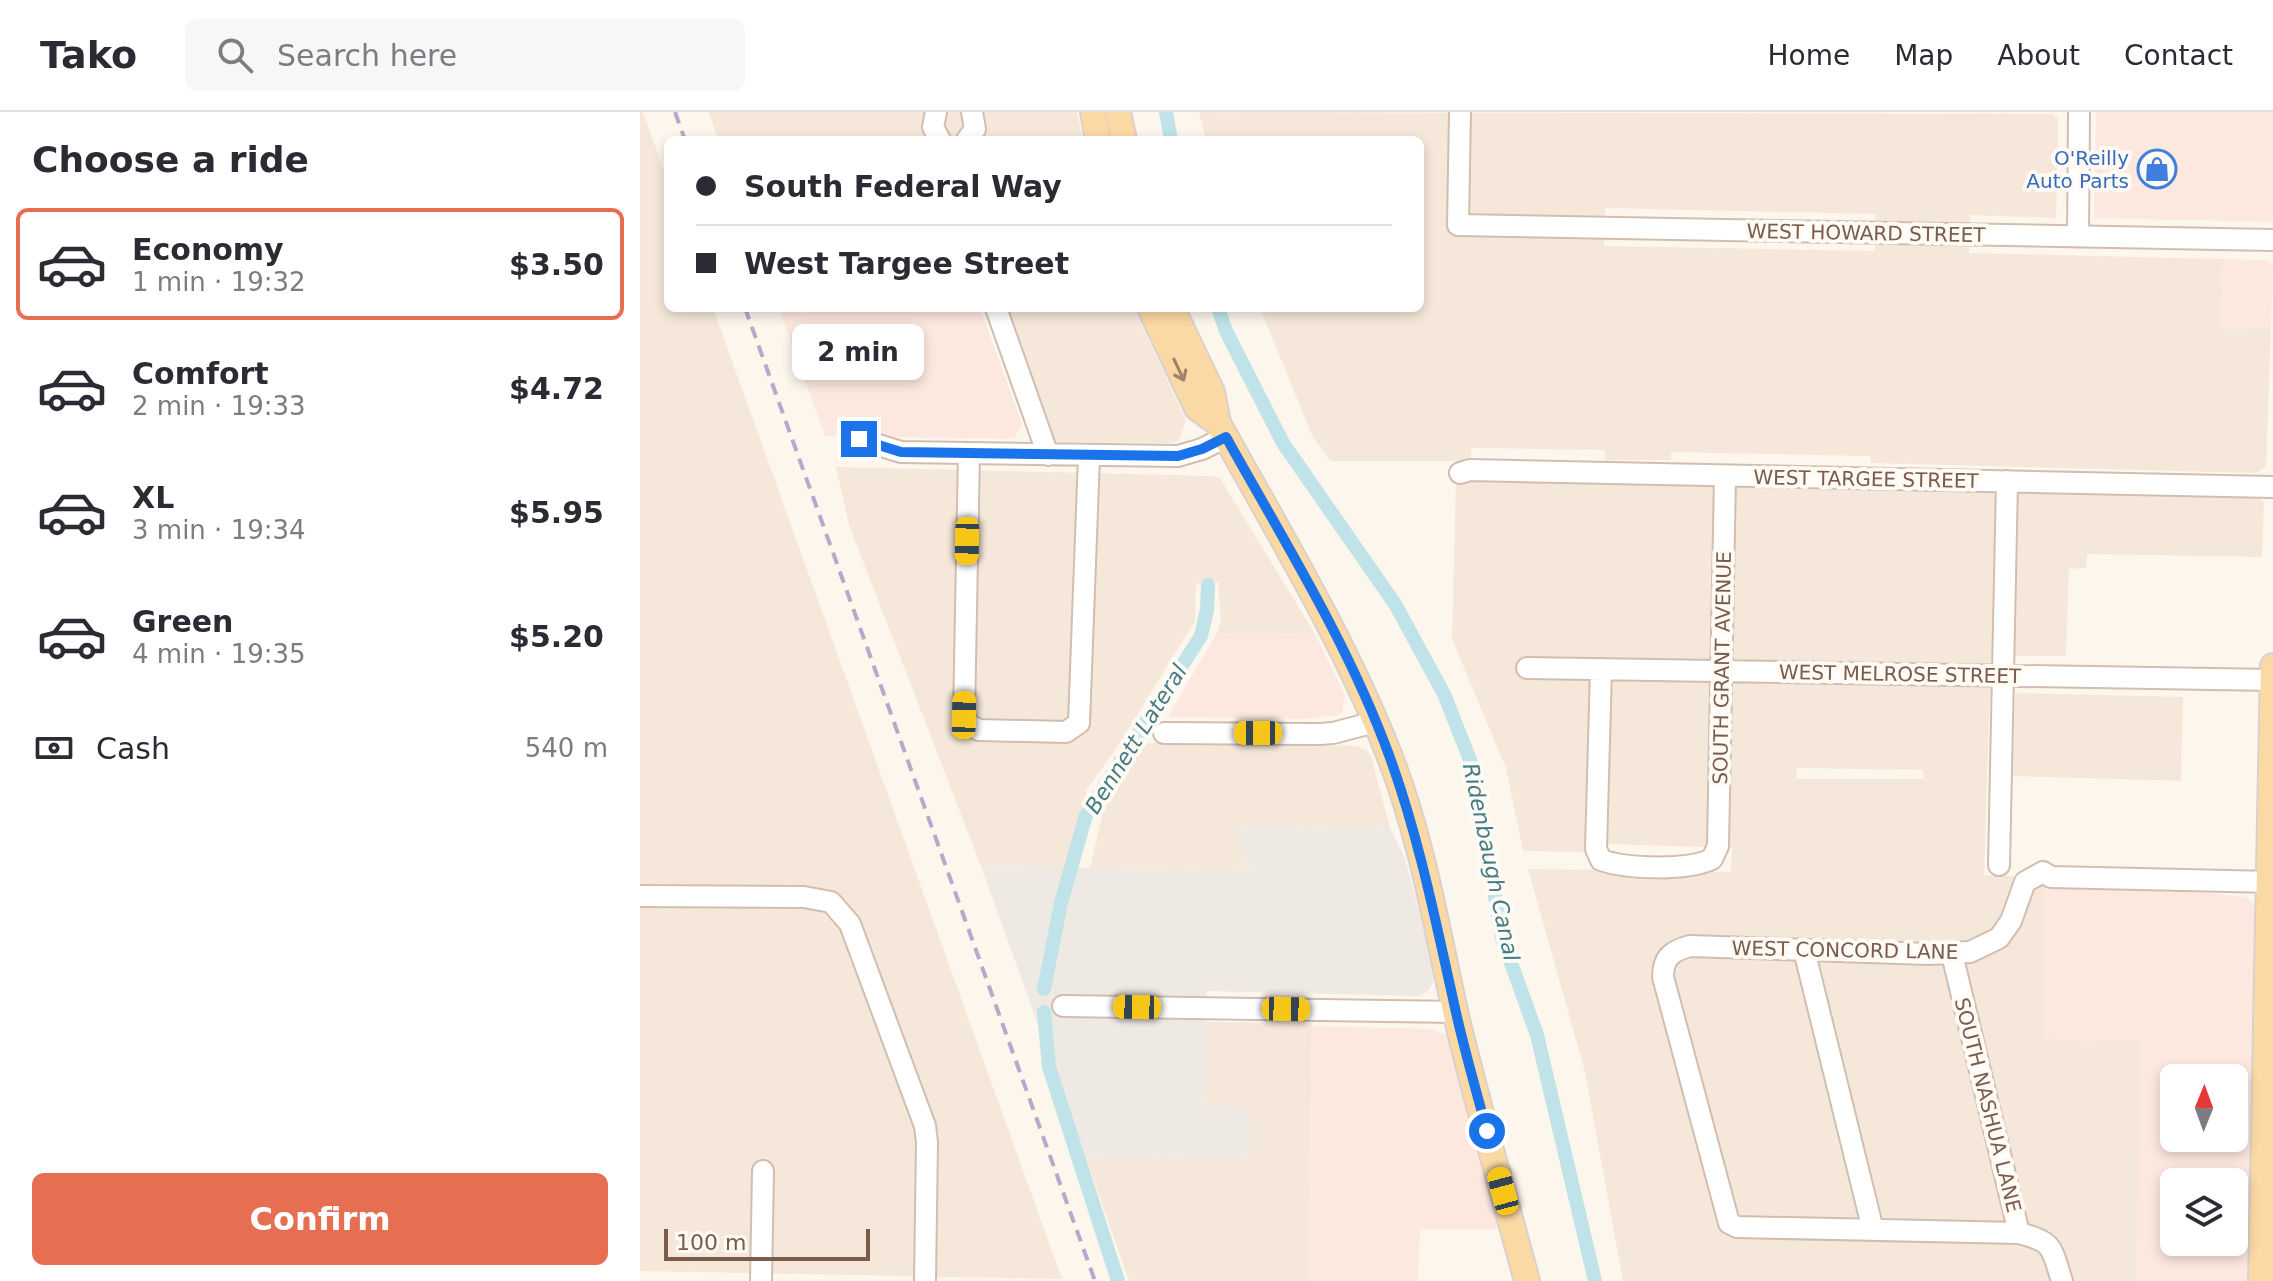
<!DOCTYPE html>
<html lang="en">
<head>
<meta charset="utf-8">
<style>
  body { margin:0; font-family:"DejaVu Sans",sans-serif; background:#f7f7f7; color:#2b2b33; height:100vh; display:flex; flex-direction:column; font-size:30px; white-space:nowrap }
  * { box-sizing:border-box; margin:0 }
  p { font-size:26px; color:#7c7c81 }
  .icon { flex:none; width:44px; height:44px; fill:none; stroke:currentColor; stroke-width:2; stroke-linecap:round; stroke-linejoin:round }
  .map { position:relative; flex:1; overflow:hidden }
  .drawer { display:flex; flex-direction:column; background:#fff; width:640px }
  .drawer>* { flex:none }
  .banner { position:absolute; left:24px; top:24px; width:760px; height:176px; border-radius:12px; box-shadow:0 4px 12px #0003; display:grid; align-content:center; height:176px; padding:0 32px; background:#fff }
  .needle { width:52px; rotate:1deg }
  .controls { position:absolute; left:1520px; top:952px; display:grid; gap:16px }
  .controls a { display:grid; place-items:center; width:88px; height:88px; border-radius:12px; background:#fff; box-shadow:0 4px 12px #0003; font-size:40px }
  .scale { position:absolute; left:24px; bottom:20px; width:206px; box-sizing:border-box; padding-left:8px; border:4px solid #7a5c4d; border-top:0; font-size:22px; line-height:28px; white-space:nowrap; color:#7a5c4d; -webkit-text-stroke:6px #fffaf3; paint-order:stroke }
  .end { position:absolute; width:36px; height:36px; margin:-18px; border:10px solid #1a73e8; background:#fff; box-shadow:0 0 0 4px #fff }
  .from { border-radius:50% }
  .bubble { position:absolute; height:56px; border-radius:12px; background:#fff; box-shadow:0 4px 12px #0003; font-size:26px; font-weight:800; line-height:56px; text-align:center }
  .car { position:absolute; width:24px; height:48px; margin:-24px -12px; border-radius:10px; box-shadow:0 0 6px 2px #0007; background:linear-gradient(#f5c518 24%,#345 0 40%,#f5c518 0 76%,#345 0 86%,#f5c518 0) }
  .banner b { display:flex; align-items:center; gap:28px; height:76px; font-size:30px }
  .banner b+b { border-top:2px solid #e1e1e2 }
  .banner i { width:20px; height:20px; background:#2b2b33 }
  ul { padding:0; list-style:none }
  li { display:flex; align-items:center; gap:24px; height:112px; margin:0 16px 12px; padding:0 16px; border:4px solid transparent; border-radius:12px }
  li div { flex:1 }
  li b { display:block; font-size:30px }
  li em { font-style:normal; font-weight:800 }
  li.current { border-color:#e76f51 }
  li>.icon { width:72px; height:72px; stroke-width:1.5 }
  h2 { padding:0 32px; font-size:36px; line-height:96px }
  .pay { display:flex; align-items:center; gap:20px; height:88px; padding:0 32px; font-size:30px }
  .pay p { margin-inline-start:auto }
  .primary-button { display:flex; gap:16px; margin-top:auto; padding:16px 32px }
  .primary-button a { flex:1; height:92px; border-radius:12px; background:#e76f51; color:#fff; font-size:32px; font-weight:800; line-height:92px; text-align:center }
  header { display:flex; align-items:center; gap:48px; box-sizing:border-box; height:112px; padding:0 40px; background:#fff; border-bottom:2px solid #e1e1e2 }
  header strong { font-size:38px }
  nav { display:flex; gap:44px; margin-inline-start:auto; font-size:28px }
  .search { width:560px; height:72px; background:#f7f7f7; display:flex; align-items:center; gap:20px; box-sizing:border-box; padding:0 28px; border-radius:12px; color:#7c7c81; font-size:30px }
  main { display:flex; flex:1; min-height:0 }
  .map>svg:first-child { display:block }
  .residential { fill:#f5e8da; fill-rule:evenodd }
  .commercial { fill:#fde8e0; fill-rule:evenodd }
  .industrial { fill:#efe9e4 }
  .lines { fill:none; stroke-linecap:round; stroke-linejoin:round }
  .canal { stroke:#bfe3e8; stroke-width:14 }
  .minor-casing { stroke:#d1beb0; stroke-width:24 }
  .major-casing { stroke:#dad1cd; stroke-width:28 }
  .minor { stroke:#fff; stroke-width:20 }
  .major { stroke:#fbd9a5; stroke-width:24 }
  .rail { stroke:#b9a8c9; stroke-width:4; stroke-dasharray:12 8; stroke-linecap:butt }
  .oneway { stroke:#a18267 }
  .route { stroke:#1a73e8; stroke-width:10 }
  .labels { text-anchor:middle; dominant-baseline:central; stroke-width:8; stroke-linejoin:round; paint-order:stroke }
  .shop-label { font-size:20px; fill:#366cbe; stroke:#fffaf3; text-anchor:end }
  .street-label { font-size:20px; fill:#7a5c4d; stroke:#fffaf3 }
  .water-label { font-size:22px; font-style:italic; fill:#437c86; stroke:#fffaf3 }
</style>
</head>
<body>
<header>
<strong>Tako</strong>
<div class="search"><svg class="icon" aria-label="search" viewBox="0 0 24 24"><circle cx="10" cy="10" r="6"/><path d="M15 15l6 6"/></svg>Search here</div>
<nav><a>Home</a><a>Map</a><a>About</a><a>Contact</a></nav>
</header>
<main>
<section class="drawer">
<h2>Choose a ride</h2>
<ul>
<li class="current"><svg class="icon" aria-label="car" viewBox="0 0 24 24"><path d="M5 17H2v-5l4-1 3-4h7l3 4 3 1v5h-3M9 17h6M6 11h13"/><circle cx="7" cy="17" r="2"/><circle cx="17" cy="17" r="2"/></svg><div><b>Economy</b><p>1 min · 19:32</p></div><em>$3.50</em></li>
<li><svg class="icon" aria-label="car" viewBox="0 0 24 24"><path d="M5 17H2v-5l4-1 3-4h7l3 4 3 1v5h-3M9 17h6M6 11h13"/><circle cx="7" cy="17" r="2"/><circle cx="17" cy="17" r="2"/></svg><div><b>Comfort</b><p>2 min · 19:33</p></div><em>$4.72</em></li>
<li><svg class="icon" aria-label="car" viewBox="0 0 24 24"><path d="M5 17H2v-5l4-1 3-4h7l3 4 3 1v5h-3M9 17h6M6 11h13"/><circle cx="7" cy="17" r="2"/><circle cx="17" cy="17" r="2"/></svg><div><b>XL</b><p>3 min · 19:34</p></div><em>$5.95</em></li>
<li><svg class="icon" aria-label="car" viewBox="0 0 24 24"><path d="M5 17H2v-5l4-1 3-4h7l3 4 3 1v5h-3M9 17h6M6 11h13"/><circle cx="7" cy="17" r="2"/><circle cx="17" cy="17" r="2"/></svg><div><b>Green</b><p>4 min · 19:35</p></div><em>$5.20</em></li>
</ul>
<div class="pay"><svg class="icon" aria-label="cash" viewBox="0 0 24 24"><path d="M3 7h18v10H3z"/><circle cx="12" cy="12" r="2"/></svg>Cash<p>540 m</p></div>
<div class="primary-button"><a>Confirm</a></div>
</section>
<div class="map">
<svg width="1633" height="1169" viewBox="0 0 1633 1169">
  <rect width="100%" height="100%" fill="#fdf6ec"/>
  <path class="residential" d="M0,0H3L28,70V196H73L422,1167L0,1159Z
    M69,0H437L443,28H78Z
    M559,0L1412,2L1418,7L1416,106L1330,103L1329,141L1583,147L1582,215L1631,217L1626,354L1617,361L1231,351L1230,344L1031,340V348H965V338L832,336L830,349H690L672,323L620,196H780V28H566ZM965,96L1235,102V139L964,134Z
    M366,196H494L546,308L539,329L529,331L415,330Z
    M196,355L572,364L580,366L675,522L577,521L581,509L578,470L556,472L555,509L480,631L447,677L429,756L341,754L209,413Z
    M816,368L1618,384L1624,391L1622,445L1447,442L1446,456L1429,457L1426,544H1351L1344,763L1405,765L1502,930L1496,1169H983L945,960L888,757L1091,760L1092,736L968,732L943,740L883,739L866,656L812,527ZM1157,656L1283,658L1284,667H1156Z
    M1375,581L1543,585L1541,669L1373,664Z
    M505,631L717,634L726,638L731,644L750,716L595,714L610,758L450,756L466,686Z
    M566,910L672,911L668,1169H489L446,1046L609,1048L565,995Z"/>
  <path class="commercial" d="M1456,0H1633V110L1454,106Z
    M1583,147L1627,148L1633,153L1631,217L1581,216Z
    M139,196H340L382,312L374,327L185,324Z
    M577,521L675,522L705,583L702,600L697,603L664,607L528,605Z
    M1405,765L1607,785L1616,794L1609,1169H1496L1501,930L1404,927ZM1534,966H1594V1026H1534ZM1534,1070H1594V1130H1534Z
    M672,914L792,917L811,926L858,1117H780L778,1169H668Z"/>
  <path class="industrial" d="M594,714L750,716L765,746L795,862L793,871L787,880L778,884L566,879L565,994L610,996L609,1048L446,1046L341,754L610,758Z"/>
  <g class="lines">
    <path class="canal" d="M526,0L531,28
      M578,196L586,219L643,331L755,492L804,582L834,658L862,826L897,923L955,1169
      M404,877L421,791L446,703L561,524L567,498L568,473
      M404,900L409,955L478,1169"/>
    <defs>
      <path id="minor" d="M296,0L293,15L300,28
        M820,0L818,113L1633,128
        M327,28L335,17L332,0
        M1438,125L1439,0
        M356,196L408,343
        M219,327L261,340L538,344L562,337L586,325
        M329,341L324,603L329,613L339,618L426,620L439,611L449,344
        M820,361L830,358L1633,375
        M887,556L1633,568
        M961,557L956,737L961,748C987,757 1047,759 1072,747L1078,734L1085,364
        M524,621L680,622L693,621L735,610
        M1359,753L1367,369
        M0,784L164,785L191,790L210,812L285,1014L287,1030L285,1169
        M1164,838L1233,1118
        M1312,842L1379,1121C1415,1130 1411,1136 1422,1169
        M423,894L816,900
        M1379,1121L1097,1115L1089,1111L1023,865C1023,846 1031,839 1050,834L1289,842L1330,840L1359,826L1371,809L1385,770L1403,760L1411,765L1633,770
        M121,1169L123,1059"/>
      <path id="major" d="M453,0L458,28
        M478,0L484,28
        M510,196L557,296L578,311
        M532,196L572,280L578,311C638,420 702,524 748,640C781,723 796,812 815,899C836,989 863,1079 887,1169
        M1621,1169L1633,554"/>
    </defs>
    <use href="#minor" class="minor-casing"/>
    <use href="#major" class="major-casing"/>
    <use href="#minor" class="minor"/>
    <use href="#major" class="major"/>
    <path class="rail" d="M35,0L45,28
      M105,196L455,1169"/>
  </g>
  <defs><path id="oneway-shaft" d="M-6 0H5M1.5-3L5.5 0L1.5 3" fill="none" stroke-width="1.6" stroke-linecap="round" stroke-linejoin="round" transform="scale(2)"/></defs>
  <use class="oneway" href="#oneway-shaft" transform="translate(539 258) rotate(65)"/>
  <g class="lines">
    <path class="route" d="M219,327L261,340L538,344L562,337L586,325C644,429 708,531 749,643C779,725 796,811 815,896C824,937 836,978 847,1019"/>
  </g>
  <defs>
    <symbol id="shop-ring" viewBox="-11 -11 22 22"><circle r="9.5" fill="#fffaf3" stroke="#3f7fe0" stroke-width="1.5"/><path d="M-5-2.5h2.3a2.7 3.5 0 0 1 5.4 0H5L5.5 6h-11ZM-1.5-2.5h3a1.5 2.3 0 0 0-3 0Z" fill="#3f7fe0"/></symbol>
  </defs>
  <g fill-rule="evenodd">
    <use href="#shop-ring" x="1495" y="35" width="44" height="44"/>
  </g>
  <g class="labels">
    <g class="shop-label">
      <text x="1489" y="46">O'Reilly<tspan x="1489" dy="23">Auto Parts</tspan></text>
    </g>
    <g class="street-label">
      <text transform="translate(1226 121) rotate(1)">WEST HOWARD STREET</text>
      <text transform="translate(1226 367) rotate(1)">WEST TARGEE STREET</text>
      <text transform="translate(1082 556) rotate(-89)">SOUTH GRANT AVENUE</text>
      <text transform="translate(1260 562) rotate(1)">WEST MELROSE STREET</text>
      <text transform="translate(1205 838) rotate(1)">WEST CONCORD LANE</text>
      <text transform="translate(1348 993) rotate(76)">SOUTH NASHUA LANE</text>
    </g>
    <g class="water-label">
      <text transform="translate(496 627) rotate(-58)">Bennett Lateral</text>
      <text transform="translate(851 750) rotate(78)">Ridenbaugh Canal</text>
    </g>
  </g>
</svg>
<div class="controls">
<a><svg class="needle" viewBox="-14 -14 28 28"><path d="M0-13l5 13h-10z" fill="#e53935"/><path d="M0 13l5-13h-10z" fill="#7c7c81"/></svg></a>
<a><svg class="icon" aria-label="layers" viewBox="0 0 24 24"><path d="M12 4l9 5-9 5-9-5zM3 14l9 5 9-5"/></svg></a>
</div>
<div class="scale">100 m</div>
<i class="end from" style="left:847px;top:1019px"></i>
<i class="end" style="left:219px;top:327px"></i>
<div class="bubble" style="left:152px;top:212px;width:132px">2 min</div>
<i class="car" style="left:327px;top:429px;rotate:181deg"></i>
<i class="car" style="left:324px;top:603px;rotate:1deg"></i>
<i class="car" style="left:618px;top:621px;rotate:270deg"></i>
<i class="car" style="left:497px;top:895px;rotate:271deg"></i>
<i class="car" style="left:646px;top:897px;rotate:91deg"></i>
<i class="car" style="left:863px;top:1079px;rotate:345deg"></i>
<div class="banner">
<b><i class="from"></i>South Federal Way</b>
<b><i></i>West Targee Street</b>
</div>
</div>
</main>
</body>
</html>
